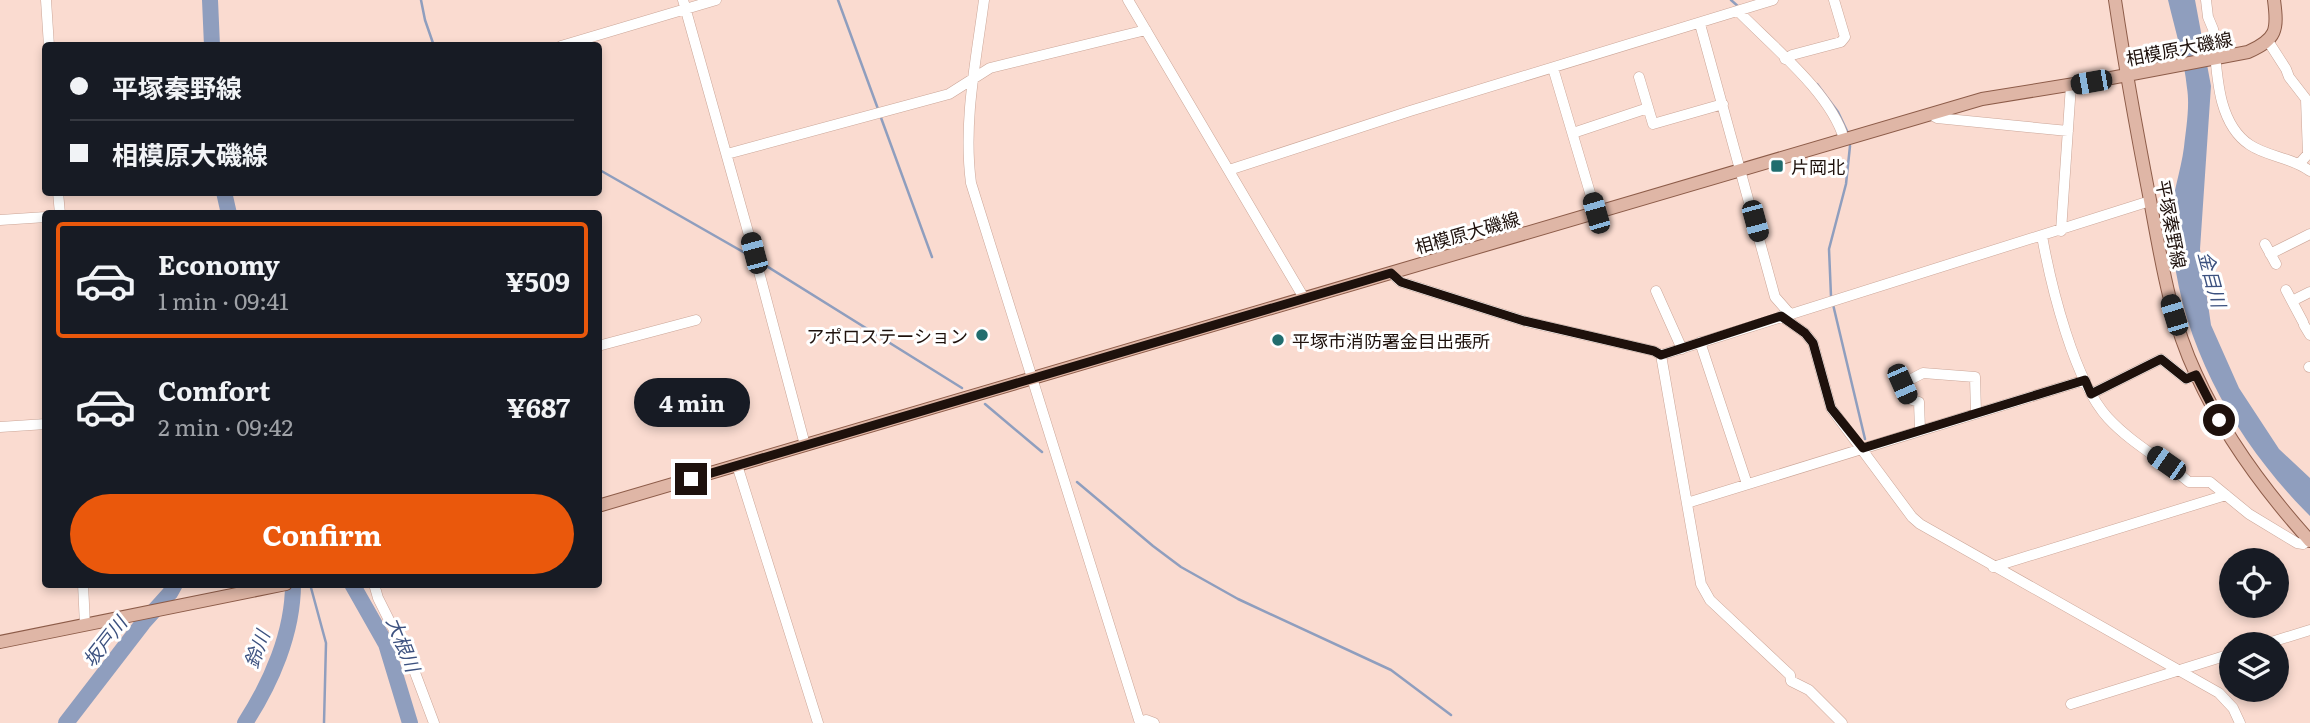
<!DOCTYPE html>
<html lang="en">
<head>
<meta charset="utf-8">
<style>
  body { margin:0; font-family:Literata,"Noto Sans JP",serif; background:#20242c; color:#f1f3f6; height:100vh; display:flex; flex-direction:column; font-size:26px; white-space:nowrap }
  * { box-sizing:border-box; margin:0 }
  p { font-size:23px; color:#9ea1a6 }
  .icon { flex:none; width:38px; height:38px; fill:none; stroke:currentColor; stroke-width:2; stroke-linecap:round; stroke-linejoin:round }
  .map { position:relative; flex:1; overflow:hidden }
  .panel { position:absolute; left:42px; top:210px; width:560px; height:378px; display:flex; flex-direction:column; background:#171b24; border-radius:7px; box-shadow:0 4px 10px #0003 }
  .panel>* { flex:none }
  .banner { position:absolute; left:42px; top:42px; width:560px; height:154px; border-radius:7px; box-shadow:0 4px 10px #0003; display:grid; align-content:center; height:154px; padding:0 28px; background:#171b24 }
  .controls { position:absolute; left:2219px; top:548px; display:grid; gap:14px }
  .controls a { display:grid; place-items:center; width:70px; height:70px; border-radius:50%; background:#171b24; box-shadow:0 4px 10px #0003; font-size:35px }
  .end { position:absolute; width:32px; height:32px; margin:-16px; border:9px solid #1e110c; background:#fff; box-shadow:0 0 0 4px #fff }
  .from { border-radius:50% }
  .bubble { position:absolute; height:49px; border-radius:24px; background:#171b24; box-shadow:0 4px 10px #0003; font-size:23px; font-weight:700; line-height:49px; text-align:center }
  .car { position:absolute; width:21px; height:42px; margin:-21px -10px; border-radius:9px; box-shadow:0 0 5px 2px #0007; background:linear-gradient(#222 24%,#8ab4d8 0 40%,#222 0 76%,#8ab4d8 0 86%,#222 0) }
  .banner b { display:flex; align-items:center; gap:24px; height:66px; font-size:26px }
  .banner b+b { border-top:2px solid #363941 }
  .banner i { width:18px; height:18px; background:#f1f3f6 }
  ul { padding:12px 0 0; list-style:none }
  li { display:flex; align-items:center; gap:21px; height:116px; margin:0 14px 10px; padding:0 14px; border:4px solid transparent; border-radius:7px }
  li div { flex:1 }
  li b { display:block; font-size:26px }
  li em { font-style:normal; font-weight:700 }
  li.on { border-color:#ea580c }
  li>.icon { width:63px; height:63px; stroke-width:1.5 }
  .primary-button { display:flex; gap:14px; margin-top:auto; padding:14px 28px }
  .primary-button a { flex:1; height:80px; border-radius:42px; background:#ea580c; color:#fff; font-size:28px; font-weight:700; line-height:80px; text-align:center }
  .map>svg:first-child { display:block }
  .water { fill:#8f9ebe }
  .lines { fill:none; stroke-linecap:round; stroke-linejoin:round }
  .stream { stroke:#8f9ebe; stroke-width:2.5 }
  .river { stroke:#8f9ebe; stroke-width:16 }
  .minor-casing { stroke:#cba698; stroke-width:11 }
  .major-casing { stroke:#8d5c49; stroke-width:14 }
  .minor { stroke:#fff; stroke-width:10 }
  .major { stroke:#dfb6a6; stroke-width:12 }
  .route { stroke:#1e110c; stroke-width:9 }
  .poi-dot { fill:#216d6e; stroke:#fff; stroke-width:2.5 }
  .labels { text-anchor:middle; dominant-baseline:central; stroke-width:6; stroke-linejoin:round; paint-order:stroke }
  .street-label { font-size:18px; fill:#1e110c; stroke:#fff }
  .poi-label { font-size:18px; fill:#1e110c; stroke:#fff; text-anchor:start }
  .water-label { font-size:19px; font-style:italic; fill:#3c517f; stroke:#fff }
</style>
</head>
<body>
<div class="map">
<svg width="2310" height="723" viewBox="0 0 2310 723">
  <rect width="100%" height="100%" fill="#fadbd0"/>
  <path class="water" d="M2168,0H2195L2211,86L2200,249L2211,325L2239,388L2279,449L2310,478V516C2233,439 2175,335 2171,225C2170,200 2181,172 2184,147C2186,129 2190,106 2187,88C2184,59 2175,29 2168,0Z"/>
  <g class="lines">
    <path class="stream" d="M421,0L425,20L434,46
      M838,0L878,109
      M1731,0L1740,8
      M1817,84L1838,112L1847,131
      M880,115L932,257
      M1850,146L1846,184L1829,249L1831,296L1865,439
      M598,169L752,257
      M760,262L962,388
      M985,404L1042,452
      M1077,482L1153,546L1181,567L1238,599L1391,670L1451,715
      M310,584L326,643L324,723"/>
    <path class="river" d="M210,0L212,46
      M224,192L229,214
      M352,584L386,644L410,723
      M66,723L143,623L170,593L175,584
      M245,723C271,683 293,633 293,584"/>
    <defs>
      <path id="minor" d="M46,0L49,46
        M683,0L754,253L805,445
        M984,0C976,61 963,122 971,183L1140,723
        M1128,0L1304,298
        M2206,0L2208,17L2213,29C2217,67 2215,122 2250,145C2268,157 2291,157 2310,171
        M1738,11C1772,46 1831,93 1844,139
        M1700,24L1775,297L1790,314
        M2268,41L2286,69L2289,77L2306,99L2308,154L2300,163
        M561,46L716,0
        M1785,59L1792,55L1841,42L1845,37L1834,0
        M1553,68L1596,213
        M1639,77L1653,124L1723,104
        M1930,114L1937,118L2068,131
        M1573,133L1648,108
        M727,154L949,94L990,68L1146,30
        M1229,170L1410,111L1773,0
        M58,192L60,214
        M0,220L46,217
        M2061,231L2071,85
        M2042,236C2051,286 2074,381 2108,418C2131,443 2163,460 2189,482H2210L2249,514L2297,543L2303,544L2309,540
        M2265,244L2276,264
        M2270,254L2310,234
        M1391,273L1401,282L1524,321L1654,351L1661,355L2150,201
        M2286,290L2303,322
        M1656,291L1682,349
        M2292,301L2310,292
        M1781,316L1805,333L1813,343L1831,408L1912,517L1920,524L2219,693L2233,708L2240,723
        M2304,325L2310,335
        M1700,342L1747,484
        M598,346L696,320
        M1661,355L1701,584L1710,600L1790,675L1791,681L1809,690L1842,723
        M2309,367H2310
        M2091,394L2161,359L2186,379L2196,375
        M0,427L46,424
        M1920,430L1919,402L1909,399L1902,384L1923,373L1975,377L1976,413
        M737,465L818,723
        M1687,503L2085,380
        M1993,567L2226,495
        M83,584L85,625
        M374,584L378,598L414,670L434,723
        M2265,644L2310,630
        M2071,704L2231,654
        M1140,722L1146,720L1154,723"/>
      <path id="major" d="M2115,0C2125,67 2137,133 2150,200C2161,259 2170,319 2196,374C2224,436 2265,491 2310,541
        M598,506L1982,99L2111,78L2248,52C2277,39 2278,30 2274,0
        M0,642L286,584"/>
    </defs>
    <use href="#minor" class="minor-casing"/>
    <use href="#major" class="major-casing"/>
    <use href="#minor" class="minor"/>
    <use href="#major" class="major"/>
  </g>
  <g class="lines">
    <path class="route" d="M691,479L1391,273L1401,282L1524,321L1654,351L1661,355L1781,316L1805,333L1813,343L1831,408L1863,448L2085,380L2091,394L2161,359L2186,379L2196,375L2219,420"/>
  </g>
  <g class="poi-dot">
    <rect x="1770" y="159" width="14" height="14" rx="3.5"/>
    <circle cx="982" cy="335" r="7"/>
    <circle cx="1278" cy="340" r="7"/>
  </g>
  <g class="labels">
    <g class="street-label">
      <text transform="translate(2179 48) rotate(-11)">相模原大磯線</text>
      <text transform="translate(2172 224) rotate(79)">平塚秦野線</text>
      <text transform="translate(1467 232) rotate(-16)">相模原大磯線</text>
    </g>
    <g class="poi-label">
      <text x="1791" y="166">片岡北</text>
      <text x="968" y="335" text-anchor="end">アポロステーション</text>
      <text x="1292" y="340">平塚市消防署金目出張所</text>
    </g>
    <g class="water-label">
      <text transform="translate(2213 279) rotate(75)">金目川</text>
      <text transform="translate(104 641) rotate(-52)">坂戸川</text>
      <text transform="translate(404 644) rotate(68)">大根川</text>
      <text transform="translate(256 649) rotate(-70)">鈴川</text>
    </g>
  </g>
</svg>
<div class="controls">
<a><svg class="icon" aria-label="locate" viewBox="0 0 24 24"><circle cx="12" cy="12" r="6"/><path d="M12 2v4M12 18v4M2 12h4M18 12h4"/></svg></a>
<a><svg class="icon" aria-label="layers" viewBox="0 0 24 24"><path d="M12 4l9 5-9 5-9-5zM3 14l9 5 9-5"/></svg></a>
</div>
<i class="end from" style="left:2219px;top:420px"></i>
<i class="end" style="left:691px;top:479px"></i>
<div class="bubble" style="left:634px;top:378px;width:116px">4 min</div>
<i class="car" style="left:2091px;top:82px;rotate:260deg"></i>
<i class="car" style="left:1596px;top:213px;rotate:344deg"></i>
<i class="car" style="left:1755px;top:221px;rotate:165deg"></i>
<i class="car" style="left:754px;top:253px;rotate:345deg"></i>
<i class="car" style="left:2174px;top:315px;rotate:343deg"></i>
<i class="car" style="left:1902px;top:384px;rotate:156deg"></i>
<i class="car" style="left:2166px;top:463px;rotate:305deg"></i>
<div class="banner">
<b><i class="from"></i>平塚秦野線</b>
<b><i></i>相模原大磯線</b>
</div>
<section class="panel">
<ul>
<li class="on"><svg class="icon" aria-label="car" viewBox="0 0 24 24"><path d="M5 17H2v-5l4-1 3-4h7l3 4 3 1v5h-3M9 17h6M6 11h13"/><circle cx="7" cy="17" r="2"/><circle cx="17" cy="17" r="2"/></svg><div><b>Economy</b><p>1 min · 09:41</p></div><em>¥509</em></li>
<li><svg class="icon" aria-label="car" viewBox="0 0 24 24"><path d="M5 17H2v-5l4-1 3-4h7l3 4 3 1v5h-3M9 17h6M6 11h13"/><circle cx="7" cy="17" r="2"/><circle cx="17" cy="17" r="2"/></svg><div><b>Comfort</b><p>2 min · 09:42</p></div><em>¥687</em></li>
</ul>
<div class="primary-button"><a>Confirm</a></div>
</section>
</div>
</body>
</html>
